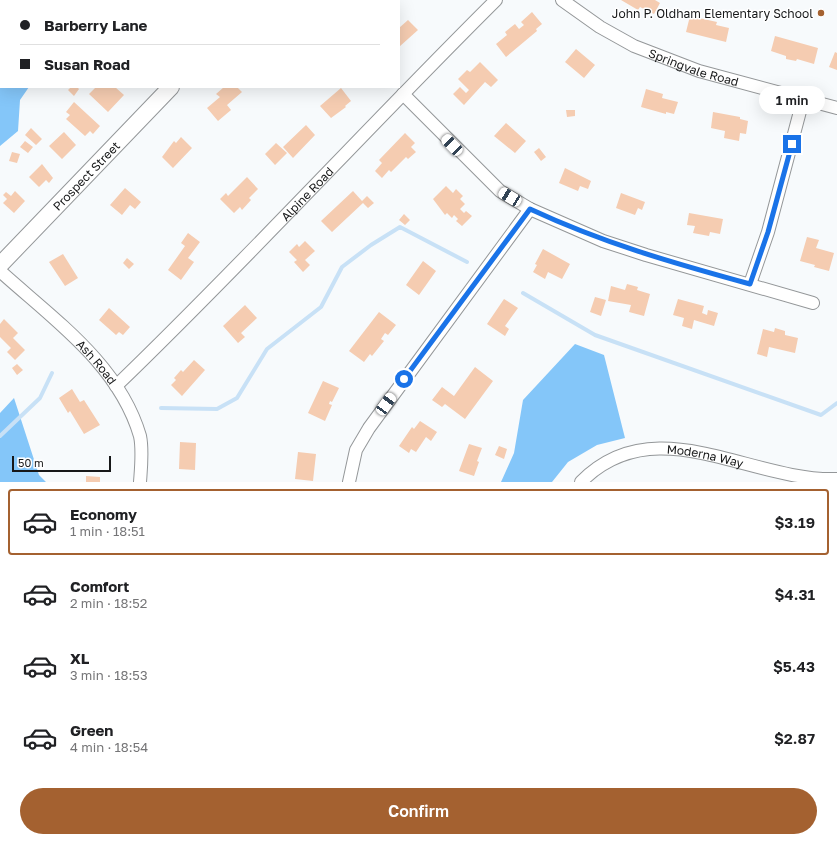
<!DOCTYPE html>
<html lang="en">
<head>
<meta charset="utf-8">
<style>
  body { margin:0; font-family:"Golos Text",sans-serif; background:#f2f2f2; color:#202124; height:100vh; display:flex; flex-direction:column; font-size:15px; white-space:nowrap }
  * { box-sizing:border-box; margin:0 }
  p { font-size:13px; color:#757577 }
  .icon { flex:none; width:22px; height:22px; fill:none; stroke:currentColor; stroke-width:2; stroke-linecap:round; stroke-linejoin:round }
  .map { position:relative; height:482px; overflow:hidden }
  .side { display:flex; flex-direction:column; background:#fff; flex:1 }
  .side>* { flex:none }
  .guide { position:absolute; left:0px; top:0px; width:400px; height:88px; box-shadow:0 4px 16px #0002; display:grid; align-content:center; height:88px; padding:0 20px; background:#fff }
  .scale { position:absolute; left:12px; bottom:10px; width:99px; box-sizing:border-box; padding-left:4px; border:2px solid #171819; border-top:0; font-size:11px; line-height:14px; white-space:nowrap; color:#171819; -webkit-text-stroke:3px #fff; paint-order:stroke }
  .end { position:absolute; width:18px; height:18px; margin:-9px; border:5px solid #1a73e8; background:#fff; box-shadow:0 0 0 2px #fff }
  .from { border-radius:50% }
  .bubble { position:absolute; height:28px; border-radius:14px; background:#fff; box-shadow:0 4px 16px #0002; font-size:13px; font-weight:600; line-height:28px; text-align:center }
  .car { position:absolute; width:12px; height:24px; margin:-12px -6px; border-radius:5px; box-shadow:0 0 3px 1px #0007; background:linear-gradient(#fff 24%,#345 0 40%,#fff 0 76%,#345 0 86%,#fff 0) }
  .guide b { display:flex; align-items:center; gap:14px; height:38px; font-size:15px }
  .guide b+b { border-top:1px solid #e0e0e0 }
  .guide i { width:10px; height:10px; background:#202124 }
  ul { padding:7px 0 0; list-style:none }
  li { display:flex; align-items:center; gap:12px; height:66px; margin:0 8px 6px; padding:0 12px; border:2px solid transparent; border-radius:4px }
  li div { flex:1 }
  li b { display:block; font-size:15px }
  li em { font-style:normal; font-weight:600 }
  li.active { border-color:#a46130 }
  li>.icon { width:36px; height:36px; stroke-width:1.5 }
  .button { display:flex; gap:8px; margin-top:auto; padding:8px 20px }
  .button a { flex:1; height:46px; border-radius:24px; background:#a46130; color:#fff; font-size:16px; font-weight:600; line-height:46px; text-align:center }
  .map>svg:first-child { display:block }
  .forest { fill:#84c6f9 }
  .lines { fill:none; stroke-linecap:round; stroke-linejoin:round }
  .stream { stroke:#c8e1f6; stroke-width:4 }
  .building { fill:#f5ccb1 }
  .lane-casing { stroke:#949799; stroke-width:8 }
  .street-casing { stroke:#949799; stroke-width:14 }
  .secondary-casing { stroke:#949799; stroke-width:18 }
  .lane { stroke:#fff; stroke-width:6 }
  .street { stroke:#fff; stroke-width:12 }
  .secondary { stroke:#fff; stroke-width:16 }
  .route { stroke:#1a73e8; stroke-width:5 }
  .poi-dot { fill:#a46130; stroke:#fff; stroke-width:1.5 }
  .labels { text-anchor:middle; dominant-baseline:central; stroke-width:3; stroke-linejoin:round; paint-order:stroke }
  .poi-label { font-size:12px; fill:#171819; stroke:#fff; text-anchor:end }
  .street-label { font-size:12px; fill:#171819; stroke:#fff }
</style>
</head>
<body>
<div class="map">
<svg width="837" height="482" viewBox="0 0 837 482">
  <rect width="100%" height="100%" fill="#f7fafc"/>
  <path class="forest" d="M0,0H150L151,1H1V87H29L20,100L18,131L0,146Z
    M575,344L604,355L625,438L597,445L568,462L552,482H501L514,453L523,400Z
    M14,398L39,475L46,482H0V413Z"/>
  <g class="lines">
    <path class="stream" d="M523,293L595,335L821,415L837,403
      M161,408L217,409L237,398L267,349L321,307L342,267L371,245L400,227L467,262
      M0,436L40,398L52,373"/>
  </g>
  <path class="building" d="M621,0H655L660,3L654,14L640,7L638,10Z
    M532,12L542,24L536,29L537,31L506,57L496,44L507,35L505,32L515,24L519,29L524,25L521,22Z
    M690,16L717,22L716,25L729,28L726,42L686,32Z
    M408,20L418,30L399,47V28Z
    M775,36L818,48L814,64L797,59L796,61L786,59V56L771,51Z
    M576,49L595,65L584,78L565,62Z
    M835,52L837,53V70L829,67Z
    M480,62L498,80L491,87L485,82L464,105L453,94L460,87L466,93L469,90L458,79L467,70L470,72Z
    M71,87H77L79,89L74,96L68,90Z
    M96,87H115L124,95L108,112L89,94Z
    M224,87H237L242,92L227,105L231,110L218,121L207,108L220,97L216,94Z
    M341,88L351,101L345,106L346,107L331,118L320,106Z
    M646,89L663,94L662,98L678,102L674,114L666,112V114L641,107Z
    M74,102L100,126L93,134L90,131L85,136L66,119L70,115L66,112Z
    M566,110H575V116L567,117Z
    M713,112L740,117V119L748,121L746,134L740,133L739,141L724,138L725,131L711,128Z
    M506,123L526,141L515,153L494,136Z
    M306,125L315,135L293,158L283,147Z
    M31,128L42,139L36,145L25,135Z
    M64,132L76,145L62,159L49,146Z
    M405,133L415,143L411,147L416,152L408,159L406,157L391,172L389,170L382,178L375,171L382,163L379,160Z
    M181,137L192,148L173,168L162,157L174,141L176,143Z
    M25,141L33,147L28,153L20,147Z
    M276,143L287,153L275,165L265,154Z
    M539,148L546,157L541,161L534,152Z
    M12,152L20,154L17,163L9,161Z
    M42,164L53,178L49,183L46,180L39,187L29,177Z
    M565,168L591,181L588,189L580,186L578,191L559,183Z
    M247,177L258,189L249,198L251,200L242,210L240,207L234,213L220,199L226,193L228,196Z
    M446,186L453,193L456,189L463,196L460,199L465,204L460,209L464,213L466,211L472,216L462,226L456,221L458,219L454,215L452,218L447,213L445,215L433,199Z
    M125,188L141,202L135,209L130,205L122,215L110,205Z
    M15,191L25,201L14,213L3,203L7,199L3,195L6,192L11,196Z
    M353,191L362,201L367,196L374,203L368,208L363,203L332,232L321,221Z
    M621,193L645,202L642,210L638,208L635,215L616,208Z
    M689,213L723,219L720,234L710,232L709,236L693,233L695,226L687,225Z
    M404,214L410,220L405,225L399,220Z
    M188,233L200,242L188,258L194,262L181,280L168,270L185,246L181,243Z
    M807,237L819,240L816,248L834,253L829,271L814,267L815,265L800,261Z
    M305,241L315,251L305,260L310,265L303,272L294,262L297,260L289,252L297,244L299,247Z
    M543,249L570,264L562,279L548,272L545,279L533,272L537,265L535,264Z
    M63,254L78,278L65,286L49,262Z
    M127,258L134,264L129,269L123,263Z
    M423,261L436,271L419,295L406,285Z
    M627,284L638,287L637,290L650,294L644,316L629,312L631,305L608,301L611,286L625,290Z
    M595,297L606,300L601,316L590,312Z
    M504,299L518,308L505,326L509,329L505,336L487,324Z
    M678,299L704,306L702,313L707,315L708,310L718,313L714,326L694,320L692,329L682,326L684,318L673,315Z
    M245,305L257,318L241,333L245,337L238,343L223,326Z
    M109,308L130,327L123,335L119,332L116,335L99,320Z
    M379,312L396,325L388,335L385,333L381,339L384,341L372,356L370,354L364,362L349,351Z
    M4,319L18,333L13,338L25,350L15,360L7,352L11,348L0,337V324Z
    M775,328L785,331V335L798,338L795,353L769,347L767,357L757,354L763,329L774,332Z
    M194,360L205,370L182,396L171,385L176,380L174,378L181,370L183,372Z
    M17,364L23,370L17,375L12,368Z
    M475,367L493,381L465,419L445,404L442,407L432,400L442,387L454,396Z
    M323,381L339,388L332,402L330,401L329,404L332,405L325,421L308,413Z
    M72,389L80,402L84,400L100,425L84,434L70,411L68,413L59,398Z
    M420,421L437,432L431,441L426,437L416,452L411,449L409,453L399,446L412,427L414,429Z
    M180,442L196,443L195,470L179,469Z
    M469,444L482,448L477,461L479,462L474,476L459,471Z
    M499,446L507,449L504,459L495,455Z
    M298,452L316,454L313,481L295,479Z
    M86,476L100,477V482H86Z"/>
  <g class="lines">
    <defs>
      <path id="lane" d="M160,0L161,1"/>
      <g id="street">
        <path id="s1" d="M562,0L600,27L634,46L699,71L837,108"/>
        <path d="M403,94L500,191L530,209L603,241L646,255L813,303"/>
        <path id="s2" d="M0,271C53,319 119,364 140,436C143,450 141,468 140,482"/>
        <path d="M750,284L768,232L803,100"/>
        <path id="s3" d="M116,386C246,261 368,127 496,0"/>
        <path d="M349,482L356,450L369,428L530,209"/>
        <path id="s4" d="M581,482C655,407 750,482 837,479"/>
      </g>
      <g id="secondary">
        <path d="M254,1L255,0"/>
        <path id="s5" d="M0,265L171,87"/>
      </g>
    </defs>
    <use href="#lane" class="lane-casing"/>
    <use href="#street" class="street-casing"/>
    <use href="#secondary" class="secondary-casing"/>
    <use href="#lane" class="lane"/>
    <use href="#street" class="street"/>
    <use href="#secondary" class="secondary"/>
  </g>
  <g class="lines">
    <path class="route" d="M404,379L530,209C603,243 673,263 750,284L768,232L792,144"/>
  </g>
  <circle class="poi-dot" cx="821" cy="13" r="4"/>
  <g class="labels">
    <g class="poi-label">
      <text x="813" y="13">John P. Oldham Elementary School</text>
    </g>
    <g class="street-label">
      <text stroke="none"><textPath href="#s1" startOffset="149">Springvale Road</textPath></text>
      <text stroke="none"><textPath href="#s5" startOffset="124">Prospect Street</textPath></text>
      <text stroke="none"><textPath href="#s3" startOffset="271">Alpine Road</textPath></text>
      <text stroke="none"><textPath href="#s2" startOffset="133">Ash Road</textPath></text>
      <text stroke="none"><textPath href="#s4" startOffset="134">Moderna Way</textPath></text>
    </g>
  </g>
</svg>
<div class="scale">50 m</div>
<i class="end from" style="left:404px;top:379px"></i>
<i class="end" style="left:792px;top:144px"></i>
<div class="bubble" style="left:759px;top:86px;width:66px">1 min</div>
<i class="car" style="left:452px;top:145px;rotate:316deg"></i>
<i class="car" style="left:510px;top:197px;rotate:301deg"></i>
<i class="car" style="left:386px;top:404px;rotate:36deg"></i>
<div class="guide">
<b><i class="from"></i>Barberry Lane</b>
<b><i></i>Susan Road</b>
</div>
</div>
<section class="side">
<ul>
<li class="active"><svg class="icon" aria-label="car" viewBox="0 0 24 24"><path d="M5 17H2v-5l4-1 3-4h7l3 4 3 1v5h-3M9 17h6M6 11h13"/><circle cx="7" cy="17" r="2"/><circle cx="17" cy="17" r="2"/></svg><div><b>Economy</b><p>1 min · 18:51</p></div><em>$3.19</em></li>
<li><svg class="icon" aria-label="car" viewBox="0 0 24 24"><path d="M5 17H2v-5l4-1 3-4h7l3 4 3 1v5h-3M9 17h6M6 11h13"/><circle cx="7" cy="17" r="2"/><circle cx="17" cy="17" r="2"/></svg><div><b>Comfort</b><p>2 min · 18:52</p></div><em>$4.31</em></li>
<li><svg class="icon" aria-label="car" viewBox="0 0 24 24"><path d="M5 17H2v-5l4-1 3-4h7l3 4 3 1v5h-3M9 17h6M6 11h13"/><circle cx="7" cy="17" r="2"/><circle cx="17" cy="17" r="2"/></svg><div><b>XL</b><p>3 min · 18:53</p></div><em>$5.43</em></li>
<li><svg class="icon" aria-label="car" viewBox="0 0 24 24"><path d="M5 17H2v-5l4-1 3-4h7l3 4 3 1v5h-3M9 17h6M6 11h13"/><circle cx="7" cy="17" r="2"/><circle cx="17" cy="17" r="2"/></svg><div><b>Green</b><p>4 min · 18:54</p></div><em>$2.87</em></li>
</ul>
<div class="button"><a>Confirm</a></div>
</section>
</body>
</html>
